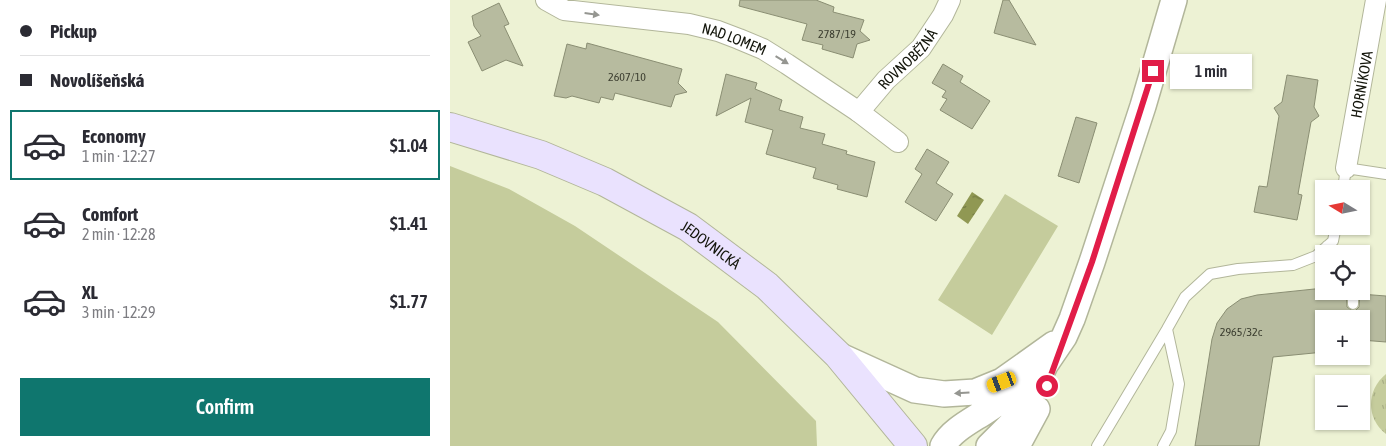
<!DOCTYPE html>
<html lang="en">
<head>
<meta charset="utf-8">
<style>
  body { margin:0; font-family:"Asap Condensed",sans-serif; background:#f2f2f3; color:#2b2b33; height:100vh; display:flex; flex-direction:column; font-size:19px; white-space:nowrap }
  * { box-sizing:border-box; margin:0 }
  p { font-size:16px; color:#7c7c81 }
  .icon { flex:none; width:28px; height:28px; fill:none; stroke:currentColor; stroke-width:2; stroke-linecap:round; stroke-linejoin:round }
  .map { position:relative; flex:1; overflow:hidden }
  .details { display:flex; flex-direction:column; background:#fff; width:450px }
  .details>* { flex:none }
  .guide { display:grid; align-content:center; height:110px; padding:0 20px; background:#fff }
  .needle { width:32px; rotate:280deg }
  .buttons { position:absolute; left:865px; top:180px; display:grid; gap:10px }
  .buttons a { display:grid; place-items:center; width:55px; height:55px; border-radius:0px; background:#fff; box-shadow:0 1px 4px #0004; font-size:25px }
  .end { position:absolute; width:22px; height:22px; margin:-11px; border:6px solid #e11d48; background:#fff; box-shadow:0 0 0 2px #fff }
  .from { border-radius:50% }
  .bubble { position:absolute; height:35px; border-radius:0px; background:#fff; box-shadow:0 1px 4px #0004; font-size:16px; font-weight:600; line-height:35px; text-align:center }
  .car { position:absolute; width:15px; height:30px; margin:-15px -8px; border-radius:6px; box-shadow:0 0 4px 1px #0007; background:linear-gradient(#f5c518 24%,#345 0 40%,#f5c518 0 76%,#345 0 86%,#f5c518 0) }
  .guide b { display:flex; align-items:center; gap:18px; height:48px; font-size:19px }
  .guide b+b { border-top:1px solid #e1e1e2 }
  .guide i { width:12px; height:12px; background:#2b2b33 }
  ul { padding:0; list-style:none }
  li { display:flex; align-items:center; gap:15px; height:70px; margin:0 10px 8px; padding:0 10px; border:2px solid transparent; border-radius:0px }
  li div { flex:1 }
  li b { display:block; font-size:19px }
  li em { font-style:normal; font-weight:600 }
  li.current { border-color:#0f766e }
  li>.icon { width:45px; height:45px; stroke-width:1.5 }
  .action { display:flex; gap:10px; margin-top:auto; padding:10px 20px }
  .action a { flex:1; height:58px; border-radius:0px; background:#0f766e; color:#fff; font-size:20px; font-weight:600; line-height:58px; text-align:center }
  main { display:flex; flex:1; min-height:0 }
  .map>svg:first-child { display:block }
  .grass { fill:#c5cc9c }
  .park { fill:url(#park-tufts) }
  .water { fill:url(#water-ripples) }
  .building { fill:#b7bb9f; stroke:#8a8e73 }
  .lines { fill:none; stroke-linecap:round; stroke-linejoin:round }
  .service-casing { stroke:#b2b69a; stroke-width:12 }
  .minor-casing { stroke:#b2b69a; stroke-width:22 }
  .tertiary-casing { stroke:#b2b69a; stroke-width:28 }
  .secondary-casing { stroke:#b2b69a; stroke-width:30 }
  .service { stroke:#fff; stroke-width:10 }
  .minor { stroke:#fff; stroke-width:20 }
  .tertiary { stroke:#fff; stroke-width:25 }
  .secondary { stroke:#eae2fe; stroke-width:28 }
  .oneway { fill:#959691 }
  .route { stroke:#e11d48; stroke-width:6 }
  .labels { text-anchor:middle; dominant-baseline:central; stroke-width:5; stroke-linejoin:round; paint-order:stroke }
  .number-label { font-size:12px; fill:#3c3e30 }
  .street-label { font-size:15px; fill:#13150b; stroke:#faffe2 }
</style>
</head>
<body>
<main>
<section class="details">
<div class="guide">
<b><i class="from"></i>Pickup</b>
<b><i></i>Novolíšeňská</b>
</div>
<ul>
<li class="current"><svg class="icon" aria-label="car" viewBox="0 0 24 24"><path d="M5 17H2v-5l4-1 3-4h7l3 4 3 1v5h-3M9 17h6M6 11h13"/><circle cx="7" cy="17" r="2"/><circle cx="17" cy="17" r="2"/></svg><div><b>Economy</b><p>1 min · 12:27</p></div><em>$1.04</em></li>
<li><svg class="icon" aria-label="car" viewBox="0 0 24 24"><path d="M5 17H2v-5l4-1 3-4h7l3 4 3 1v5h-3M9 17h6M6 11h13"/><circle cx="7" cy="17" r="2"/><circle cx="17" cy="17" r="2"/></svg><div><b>Comfort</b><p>2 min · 12:28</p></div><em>$1.41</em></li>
<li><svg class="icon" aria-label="car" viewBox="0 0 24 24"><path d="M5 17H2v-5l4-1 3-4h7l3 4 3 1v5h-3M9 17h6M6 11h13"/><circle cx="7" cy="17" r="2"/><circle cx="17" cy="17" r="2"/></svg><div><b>XL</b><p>3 min · 12:29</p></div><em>$1.77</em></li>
</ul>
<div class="action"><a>Confirm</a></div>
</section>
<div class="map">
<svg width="936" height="446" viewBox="0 0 936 446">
  <defs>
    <pattern id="park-tufts" width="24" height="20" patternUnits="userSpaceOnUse" patternTransform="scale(1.25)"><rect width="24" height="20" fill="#c5cc9c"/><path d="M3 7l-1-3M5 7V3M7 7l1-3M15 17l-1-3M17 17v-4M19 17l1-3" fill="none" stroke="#a8ae85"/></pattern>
    <pattern id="water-ripples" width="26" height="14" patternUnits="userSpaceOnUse" patternTransform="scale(1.25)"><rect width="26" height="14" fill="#909853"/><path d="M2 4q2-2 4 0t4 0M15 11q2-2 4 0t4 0" fill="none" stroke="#747b43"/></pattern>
  </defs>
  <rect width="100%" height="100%" fill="#edf2d4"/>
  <path class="grass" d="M0,166L59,189L125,226L268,322L366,421L367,446H0Z
    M555,194L608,226L542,335L488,300Z"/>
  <path class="park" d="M936,374V434C916,419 916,390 936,374Z"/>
  <path class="water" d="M522,192L534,200L518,224L507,216Z"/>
  <path class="building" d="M290,0H366L384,7L383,12L414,20L410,31L420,40L407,44L403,58L372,49L373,45L352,40L357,24L289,6Z
    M553,0H559L586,45L544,33Z
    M49,3L59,24L54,26L73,66L56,60L32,71L18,42L31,36L24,26L22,16Z
    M137,43L232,69L228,83L237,92L225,95L221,107L165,93L163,100L151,97L149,103L122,96L116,98L104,96L117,44L136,49Z
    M493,64L513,76L510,82L540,101L522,129L490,110L497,99L492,97L496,91L482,83Z
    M276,74L307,83L305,89L332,100L329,110L353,117L350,128L375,134L372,144L397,151L396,154L425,162L417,197L387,189L388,185L363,178L366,168L316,154L323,130L295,122L301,98L266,116Z
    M837,75L868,80L864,107L869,116L861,122L848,194L852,195L847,220L804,212L809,186L817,187L829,116L824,108L832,102Z
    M626,117L647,123L629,183L608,176Z
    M477,149L499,162L486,183L503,194L486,221L455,202L472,174L465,169Z
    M874,288V291H894L896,292L897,307L903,311L906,310L909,307L910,294L936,296V342L911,340V319H874V352L823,357L809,446H745L762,339L767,323L777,309L791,299L807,295Z"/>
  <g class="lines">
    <defs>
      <path id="service" d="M893,189L896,168L936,174
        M877,246L889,254
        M903,304V291
        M647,446L717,329L735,297L760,274L788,269L843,265L866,256L883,241L886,226
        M713,446L721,431L729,384L717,329"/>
      <g id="minor">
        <path id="s1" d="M96,0L114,10L239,24L268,31L289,39L313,49L337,64L409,112L448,142"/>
        <path id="s2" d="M409,112L436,80L471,48L493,15L500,0"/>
        <path id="s3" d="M896,168L926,0"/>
      </g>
      <path id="tertiary" d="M388,355L465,390L494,394L525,392L552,381L604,344
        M493,446C502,430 521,421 536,411C550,402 564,391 577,380
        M539,446L561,424L580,397L595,365L614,337L622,319L642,262L693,106L724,0
        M567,446L587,409"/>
      <g id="secondary">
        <path id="s4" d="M0,127L91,155L155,182L238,227L317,286L388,355L463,446"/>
      </g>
    </defs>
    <use href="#service" class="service-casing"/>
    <use href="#minor" class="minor-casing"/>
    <use href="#tertiary" class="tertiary-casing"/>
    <use href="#secondary" class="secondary-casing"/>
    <use href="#service" class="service"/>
    <use href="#minor" class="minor"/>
    <use href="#tertiary" class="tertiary"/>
    <use href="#secondary" class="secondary"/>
  </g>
  <defs><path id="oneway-solid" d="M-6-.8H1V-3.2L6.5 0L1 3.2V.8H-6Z" transform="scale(1.25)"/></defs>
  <g class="oneway">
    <use href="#oneway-solid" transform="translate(142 14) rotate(8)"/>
    <use href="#oneway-solid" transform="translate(332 60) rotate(31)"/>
    <use href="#oneway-solid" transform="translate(512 393) rotate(176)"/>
  </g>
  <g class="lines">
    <path class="route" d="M597,386L642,262L703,71"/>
  </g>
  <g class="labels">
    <g class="number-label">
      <text x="387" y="34">2787/19</text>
      <text x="177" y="77">2607/10</text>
      <text x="791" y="332">2965/32c</text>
    </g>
    <g class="street-label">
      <text stroke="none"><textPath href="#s1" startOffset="194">NAD LOMEM</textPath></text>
      <text stroke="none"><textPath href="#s2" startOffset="72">ROVNOBĚŽNÁ</textPath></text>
      <text stroke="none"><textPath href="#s3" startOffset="85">HORNÍKOVA</textPath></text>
      <text stroke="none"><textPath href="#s4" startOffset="288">JEDOVNICKÁ</textPath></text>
    </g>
  </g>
</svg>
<div class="buttons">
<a><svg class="needle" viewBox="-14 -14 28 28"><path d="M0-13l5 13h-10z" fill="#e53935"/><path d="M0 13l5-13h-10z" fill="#7c7c81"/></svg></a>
<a><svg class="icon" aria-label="locate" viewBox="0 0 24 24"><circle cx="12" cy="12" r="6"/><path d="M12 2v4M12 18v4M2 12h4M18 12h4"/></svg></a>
<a>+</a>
<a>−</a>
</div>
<i class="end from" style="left:597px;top:386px"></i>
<i class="end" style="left:703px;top:71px"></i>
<div class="bubble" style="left:720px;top:54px;width:82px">1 min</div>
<i class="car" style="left:552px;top:382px;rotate:249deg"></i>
</div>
</main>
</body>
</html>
